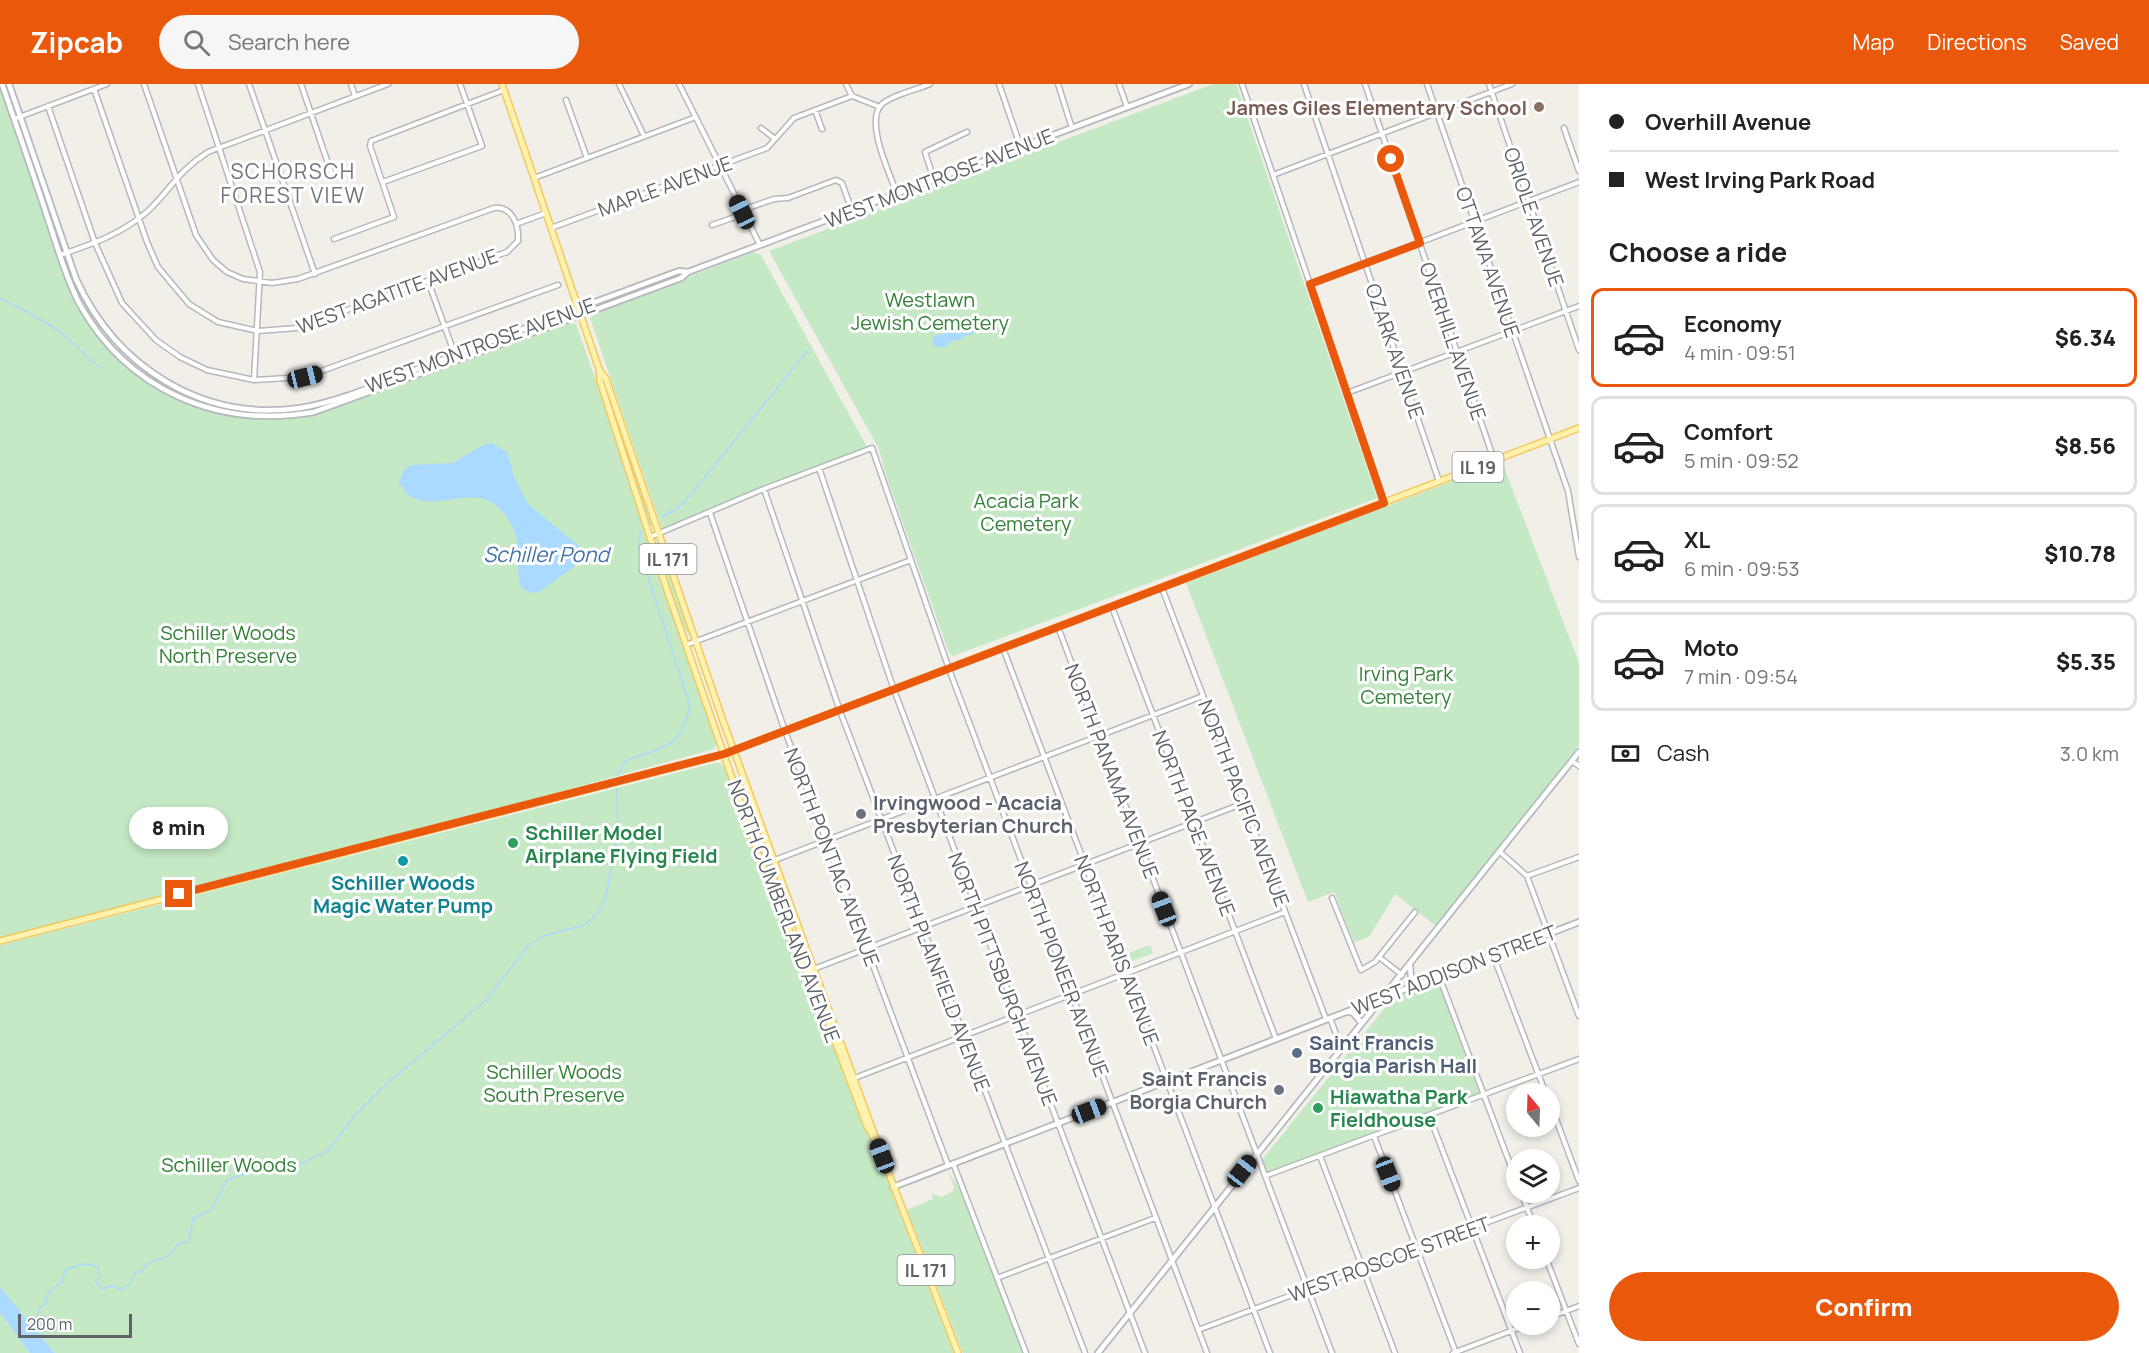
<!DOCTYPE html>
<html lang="en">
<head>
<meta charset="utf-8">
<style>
  body { margin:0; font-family:Manrope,sans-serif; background:#f6f6f6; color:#222; height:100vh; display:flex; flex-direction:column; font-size:22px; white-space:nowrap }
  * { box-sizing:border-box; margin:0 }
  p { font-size:20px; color:#767676 }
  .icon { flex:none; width:33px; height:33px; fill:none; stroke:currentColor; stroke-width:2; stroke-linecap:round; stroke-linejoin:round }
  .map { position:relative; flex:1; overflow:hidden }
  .panel { display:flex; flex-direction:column; background:#fff; width:570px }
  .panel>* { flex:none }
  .hud { display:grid; align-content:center; height:132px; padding:0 30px; background:#fff }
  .needle { width:39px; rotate:341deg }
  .fabs { position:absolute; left:1506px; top:999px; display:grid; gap:12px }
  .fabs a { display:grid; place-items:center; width:54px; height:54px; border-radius:50%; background:#fff; box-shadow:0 3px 9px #0003; font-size:30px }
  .scale { position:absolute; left:18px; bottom:15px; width:114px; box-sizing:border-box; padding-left:6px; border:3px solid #5f6368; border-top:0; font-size:16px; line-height:21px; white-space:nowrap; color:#5f6368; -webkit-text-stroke:4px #fff; paint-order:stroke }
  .end { position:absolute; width:27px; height:27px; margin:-14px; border:8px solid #ea580c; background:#fff; box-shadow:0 0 0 3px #fff }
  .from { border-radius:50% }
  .bubble { position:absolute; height:42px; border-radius:21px; background:#fff; box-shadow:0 3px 9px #0003; font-size:20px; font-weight:800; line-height:42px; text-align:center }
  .car { position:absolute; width:18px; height:36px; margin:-18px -9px; border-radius:8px; box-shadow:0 0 4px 2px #0007; background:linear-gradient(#222 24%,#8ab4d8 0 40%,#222 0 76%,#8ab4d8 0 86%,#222 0) }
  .hud b { display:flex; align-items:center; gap:21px; height:57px; font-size:22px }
  .hud b+b { border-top:2px solid #e0e0e0 }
  .hud i { width:15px; height:15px; background:#222 }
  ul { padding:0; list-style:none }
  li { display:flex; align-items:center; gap:18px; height:99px; margin:0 12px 9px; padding:0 18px; border:3px solid #e0e0e0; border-radius:12px }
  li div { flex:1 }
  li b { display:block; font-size:22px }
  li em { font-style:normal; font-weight:800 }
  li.on { border-color:#ea580c }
  li>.icon { width:54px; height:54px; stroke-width:1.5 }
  h2 { padding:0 30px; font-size:27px; line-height:72px }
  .pay { display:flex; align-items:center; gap:15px; height:66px; padding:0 30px; font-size:22px }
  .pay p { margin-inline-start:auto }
  .action { display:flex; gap:12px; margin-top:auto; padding:12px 30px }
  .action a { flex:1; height:69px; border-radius:36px; background:#ea580c; color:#fff; font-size:24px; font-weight:800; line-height:69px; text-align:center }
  header { display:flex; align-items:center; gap:36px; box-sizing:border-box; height:84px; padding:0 30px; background:#ea580c; color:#fff }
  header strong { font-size:28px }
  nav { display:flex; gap:33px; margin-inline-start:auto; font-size:21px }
  .search { width:420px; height:54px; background:#f6f6f6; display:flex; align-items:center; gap:15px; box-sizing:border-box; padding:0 21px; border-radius:33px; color:#767676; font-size:22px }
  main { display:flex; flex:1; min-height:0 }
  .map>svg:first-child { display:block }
  .green { fill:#c5e8c5 }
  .water { fill:#aadaff }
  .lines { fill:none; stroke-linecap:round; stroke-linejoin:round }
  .stream { stroke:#aadaff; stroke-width:1.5 }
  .minor-casing { stroke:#b5b8bc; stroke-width:7 }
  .tertiary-casing { stroke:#b5b8bc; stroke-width:8 }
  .secondary-casing { stroke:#b6babf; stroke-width:8 }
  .primary-casing { stroke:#f2c960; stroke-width:8 }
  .minor { stroke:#fff; stroke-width:4 }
  .tertiary { stroke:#fff; stroke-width:4.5 }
  .secondary { stroke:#fff; stroke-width:4.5 }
  .primary { stroke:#fff2af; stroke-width:5 }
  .route { stroke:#ea580c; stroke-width:8 }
  .education-dot { fill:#8d6e63; stroke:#fff; stroke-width:2 }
  .worship-dot { fill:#6b7280; stroke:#fff; stroke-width:2 }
  .leisure-dot { fill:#2e9e5b; stroke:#fff; stroke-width:2 }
  .culture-dot { fill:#0f9aa8; stroke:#fff; stroke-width:2 }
  .service-dot { fill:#5c6f8a; stroke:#fff; stroke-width:2 }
  .labels { text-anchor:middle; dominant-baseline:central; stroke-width:6; stroke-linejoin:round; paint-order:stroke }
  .shield { fill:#fff; stroke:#8f9295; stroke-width:1.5 }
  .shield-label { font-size:18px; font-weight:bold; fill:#5f6368 }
  .education-label { font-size:20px; font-weight:bold; fill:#785e54; stroke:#fff; text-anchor:end }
  .street-label { font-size:20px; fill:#5f6368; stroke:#fff }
  .park-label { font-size:20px; fill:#348238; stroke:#fff }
  .worship-label { font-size:20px; font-weight:bold; fill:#5b616d; stroke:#fff; text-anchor:start }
  .leisure-label { font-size:20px; font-weight:bold; fill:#27864d; stroke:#fff; text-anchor:start }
  .culture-label { font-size:20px; font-weight:bold; fill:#0d838f; stroke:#fff }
  .service-label { font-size:20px; font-weight:bold; fill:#4e5e75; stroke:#fff; text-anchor:start }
  .neighbourhood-label { font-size:21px; letter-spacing:1.5px; fill:#70757a; stroke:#fff }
  .water-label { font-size:21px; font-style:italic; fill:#4174aa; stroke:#fff }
</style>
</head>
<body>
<header>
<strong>Zipcab</strong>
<div class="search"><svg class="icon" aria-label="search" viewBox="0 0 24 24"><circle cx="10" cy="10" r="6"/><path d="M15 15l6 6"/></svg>Search here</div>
<nav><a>Map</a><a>Directions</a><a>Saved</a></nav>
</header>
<main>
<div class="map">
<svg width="1579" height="1269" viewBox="0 0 1579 1269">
  <rect width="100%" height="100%" fill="#f1efe8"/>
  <path class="green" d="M1213,0H1236L1377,414L953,572L949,569L886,391L879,365L769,167Z
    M0,2L76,219C131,307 210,348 315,331L568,239L576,240L625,378L652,470L714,651L716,660L714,665L505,723L0,854Z
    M753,168L761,171L867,363L662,445L590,234L595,229Z
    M603,299L653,441L651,442L648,437Z
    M1502,378L1579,579V661L1437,843L1395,810L1369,853L1354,858L1334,808L1308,818L1186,499Z
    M658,456L690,548L688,550L683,542L655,460Z
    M715,679H720L725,684L775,823L827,942L954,1269H55L0,1203V861Z
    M1150,861L1153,869L1132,877L1129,869Z
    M1436,899L1439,900L1479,1009L1266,1088L1262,1076L1391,916Z
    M948,1087L960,1106L1023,1269H963L907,1126L933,1115L932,1110L941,1113L952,1108L954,1102Z
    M0,1229L30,1269H0Z"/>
  <path class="water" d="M984,233H995L998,242L962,253L960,257L953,256L945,263H935L932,259L934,252C941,251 967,243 970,240H975Z
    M491,359L507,368L515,395L528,420L585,467V475L539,508L529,509L521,503C515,484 522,463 513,444C485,388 447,430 411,413C406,411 403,403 399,399L403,387L411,381L453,379L481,362Z
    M0,1203L55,1269H30L0,1229Z"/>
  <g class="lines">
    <path class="stream" d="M0,215L26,227L59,247L100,284
      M662,433L678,424L692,409L808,266
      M618,691L625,677C661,663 681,666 690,622L639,465L640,447
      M40,1253L43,1249L37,1231L40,1223L46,1219L48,1209L62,1198L65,1186L83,1180L94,1181L99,1186L100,1193L95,1197L103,1205L112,1202L122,1206L131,1198L135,1188H142C150,1171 161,1180 170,1170C181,1159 170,1163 189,1157L193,1134L211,1126L227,1096L266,1082L292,1084L328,1067L356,1030L384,1002L486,916L528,862L543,852L584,841L598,829L606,812L618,750L617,705"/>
    <defs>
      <path id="minor" d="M198,0L260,188L254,296
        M249,0L315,190
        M301,0L333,94
        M351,0L355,12
        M619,0L644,52
        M679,0L760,161
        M846,0L852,12L880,23
        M999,0L1021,64
        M1058,0L1072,44
        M1119,0L1127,23
        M1242,0L1384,418
        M1304,0L1439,397
        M1365,0L1494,376
        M1427,0L1568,407L1579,473
        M1489,0L1579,266
        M94,5L147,158L158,183L189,220L218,238L258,247L297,244L507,168L518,157C519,142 513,122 494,124L298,195L272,199L243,195L227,188L213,176L196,151L144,0
        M566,16L587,74
        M48,22L95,159L122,219L156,256L180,273L207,286L254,296L305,293L558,201
        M815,26L822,45
        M14,35L107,0
        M761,44L775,55
        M1564,44L1579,87
        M1273,91L1512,0
        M534,94L696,33
        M934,96L925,68L967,48
        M383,98L482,62L460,0
        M897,110C890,90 864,37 882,20C894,10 916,6 930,0
        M516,140L546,129
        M712,141L738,132L748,124L774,115L788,114L836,96L842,99L852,127
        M551,144L767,64L794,34L852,12
        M334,155L394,133L370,62L371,57L504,6
        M60,171C92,160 122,150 148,127C171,105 178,87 208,68L388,0
        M428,197L455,271
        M1310,200L1579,98
        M1347,309L1579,222
        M819,384L894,606L1145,1269
        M764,405L840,627L1085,1269
        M710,429L785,647L948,1081
        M650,453L761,406L872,364L949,585L1207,1269
        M1162,504L1326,935
        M1112,523L1276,955
        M1058,543L1332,1269
        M686,561L911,476
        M1003,564L1270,1269
        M1572,677L1579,682
        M1500,768L1527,792L1579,932
        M762,781L1203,612
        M1527,792L1579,773
        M1332,814L1361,886L1375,878L1415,828
        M1493,871L1546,1010
        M1379,873L1402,891
        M806,888L1244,719
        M1439,892L1516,1096
        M1330,934L1341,963
        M852,995L1285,828
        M1550,1019L1579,1097
        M1429,1031L1520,1269
        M1374,1052L1456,1269
        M1320,1072L1395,1269
        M953,1079L1026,1269
        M1265,1092L1579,975
        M1521,1108L1534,1142
        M1546,1174L1579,1260
        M997,1194L1155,1134
        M1550,1233L1579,1222
        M1198,1246L1579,1104
        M1453,1269L1529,1240"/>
      <path id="tertiary" d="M579,224L679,187L688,188
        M581,231L681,194L688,188L1189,0
        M893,1103L1579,838"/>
      <path id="secondary" d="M2,0C18,46 34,92 49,138C58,165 66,194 79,219C127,306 217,345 314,328L581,231
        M9,0L76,195C116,283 202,338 300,324C343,317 385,297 425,282C476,263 527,244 579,224
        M1410,882L1411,893L1418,900
        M1346,928H1352L1362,939
        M1098,1269L1579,668"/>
      <path id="primary" d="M502,0L599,285L600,297L664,497L762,781L828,938L867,1042L877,1059L958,1269
        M599,285L606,295L723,637L876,1055
        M0,857L724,670L1579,344"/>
    </defs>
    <use href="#minor" class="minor-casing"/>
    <use href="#tertiary" class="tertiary-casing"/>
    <use href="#secondary" class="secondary-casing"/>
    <use href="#primary" class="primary-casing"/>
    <use href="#minor" class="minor"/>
    <use href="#tertiary" class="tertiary"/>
    <use href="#secondary" class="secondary"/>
    <use href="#primary" class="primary"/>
  </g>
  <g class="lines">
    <path class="route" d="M179,810L724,670L1384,419L1310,200L1420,159L1391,75"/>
  </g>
  <circle class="education-dot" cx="1539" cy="23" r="6"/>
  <g class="worship-dot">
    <circle cx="861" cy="730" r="6"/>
    <circle cx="1279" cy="1006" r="6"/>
  </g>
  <g class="leisure-dot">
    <circle cx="513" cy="759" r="6"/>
    <circle cx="1318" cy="1024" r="6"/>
  </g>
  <circle class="culture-dot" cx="403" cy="777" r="6"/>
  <circle class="service-dot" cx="1297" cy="969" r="6"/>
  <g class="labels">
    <g class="shield">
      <rect x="1452.5" y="368" width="51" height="30" rx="4.5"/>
      <rect x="639.5" y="460" width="57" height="30" rx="4.5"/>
      <rect x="897.5" y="1171" width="57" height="30" rx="4.5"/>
    </g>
    <g class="shield-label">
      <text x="1478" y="383">IL 19</text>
      <text x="668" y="475">IL 171</text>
      <text x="926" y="1186">IL 171</text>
    </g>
    <g class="education-label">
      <text x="1527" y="23">James Giles Elementary School</text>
    </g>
    <g class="street-label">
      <text transform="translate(939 94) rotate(-21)">WEST MONTROSE AVENUE</text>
      <text transform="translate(665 102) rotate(-20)">MAPLE AVENUE</text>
      <text transform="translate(1534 133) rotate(71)">ORIOLE AVENUE</text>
      <text transform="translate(1488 178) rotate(71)">OTTAWA AVENUE</text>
      <text transform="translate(397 207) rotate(-20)">WEST AGATITE AVENUE</text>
      <text transform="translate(1453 257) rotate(71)">OVERHILL AVENUE</text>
      <text transform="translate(480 261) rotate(-20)">WEST MONTROSE AVENUE</text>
      <text transform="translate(1395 267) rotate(71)">OZARK AVENUE</text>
      <text transform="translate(1112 687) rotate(69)">NORTH PANAMA AVENUE</text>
      <text transform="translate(1244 719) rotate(69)">NORTH PACIFIC AVENUE</text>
      <text transform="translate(1194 739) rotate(69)">NORTH PAGE AVENUE</text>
      <text transform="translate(832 773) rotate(69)">NORTH PONTIAC AVENUE</text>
      <text transform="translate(784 827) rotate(69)">NORTH CUMBERLAND AVENUE</text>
      <text transform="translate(1117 866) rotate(69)">NORTH PARIS AVENUE</text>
      <text transform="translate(1062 885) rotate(69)">NORTH PIONEER AVENUE</text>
      <text transform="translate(1454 886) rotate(-21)">WEST ADDISON STREET</text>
      <text transform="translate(939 889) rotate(69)">NORTH PLAINFIELD AVENUE</text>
      <text transform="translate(1003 895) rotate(69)">NORTH PITTSBURGH AVENUE</text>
      <text transform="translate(1389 1175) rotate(-20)">WEST ROSCOE STREET</text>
    </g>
    <g class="park-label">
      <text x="930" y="215">Westlawn<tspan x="930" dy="23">Jewish Cemetery</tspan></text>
      <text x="1026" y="416">Acacia Park<tspan x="1026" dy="23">Cemetery</tspan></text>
      <text x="228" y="548">Schiller Woods<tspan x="228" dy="23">North Preserve</tspan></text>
      <text x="1406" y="589">Irving Park<tspan x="1406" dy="23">Cemetery</tspan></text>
      <text x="554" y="987">Schiller Woods<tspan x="554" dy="23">South Preserve</tspan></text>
      <text x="229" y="1080">Schiller Woods</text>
    </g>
    <g class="worship-label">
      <text x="873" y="718">Irvingwood - Acacia<tspan x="873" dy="23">Presbyterian Church</tspan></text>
      <text x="1267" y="994" text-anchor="end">Saint Francis<tspan x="1267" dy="23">Borgia Church</tspan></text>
    </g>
    <g class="leisure-label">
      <text x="525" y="748">Schiller Model<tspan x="525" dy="23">Airplane Flying Field</tspan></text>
      <text x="1330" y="1012">Hiawatha Park<tspan x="1330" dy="23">Fieldhouse</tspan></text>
    </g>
    <g class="culture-label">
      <text x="403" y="798">Schiller Woods<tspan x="403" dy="23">Magic Water Pump</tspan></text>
    </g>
    <g class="service-label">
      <text x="1309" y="958">Saint Francis<tspan x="1309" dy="23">Borgia Parish Hall</tspan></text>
    </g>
    <g class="neighbourhood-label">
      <text x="293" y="87">SCHORSCH<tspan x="293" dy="24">FOREST VIEW</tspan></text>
    </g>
    <g class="water-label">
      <text x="546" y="470">Schiller Pond</text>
    </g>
  </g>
</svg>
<div class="fabs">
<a><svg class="needle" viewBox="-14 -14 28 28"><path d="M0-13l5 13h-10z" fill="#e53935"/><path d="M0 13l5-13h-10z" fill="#767676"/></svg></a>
<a><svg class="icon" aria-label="layers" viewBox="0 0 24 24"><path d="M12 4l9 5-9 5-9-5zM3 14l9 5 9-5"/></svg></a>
<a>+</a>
<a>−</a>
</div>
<div class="scale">200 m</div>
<i class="end from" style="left:1391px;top:75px"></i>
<i class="end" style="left:179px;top:810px"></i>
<div class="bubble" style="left:129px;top:723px;width:99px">8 min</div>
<i class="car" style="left:742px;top:128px;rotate:335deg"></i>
<i class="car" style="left:305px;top:293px;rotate:76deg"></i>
<i class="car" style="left:1164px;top:825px;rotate:339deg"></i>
<i class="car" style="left:1089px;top:1027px;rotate:69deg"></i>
<i class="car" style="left:882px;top:1072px;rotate:339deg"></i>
<i class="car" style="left:1242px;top:1087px;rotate:38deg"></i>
<i class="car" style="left:1388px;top:1090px;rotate:159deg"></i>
</div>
<section class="panel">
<div class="hud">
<b><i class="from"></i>Overhill Avenue</b>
<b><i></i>West Irving Park Road</b>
</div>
<h2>Choose a ride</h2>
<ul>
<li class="on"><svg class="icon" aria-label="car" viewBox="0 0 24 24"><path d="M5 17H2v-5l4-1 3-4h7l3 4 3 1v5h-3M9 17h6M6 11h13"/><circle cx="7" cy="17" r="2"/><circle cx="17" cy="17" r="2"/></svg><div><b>Economy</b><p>4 min · 09:51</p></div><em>$6.34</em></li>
<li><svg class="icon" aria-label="car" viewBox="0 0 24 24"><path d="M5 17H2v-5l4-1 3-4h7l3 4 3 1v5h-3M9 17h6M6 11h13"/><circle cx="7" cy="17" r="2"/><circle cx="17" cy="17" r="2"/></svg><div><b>Comfort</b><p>5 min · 09:52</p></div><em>$8.56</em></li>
<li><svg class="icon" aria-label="car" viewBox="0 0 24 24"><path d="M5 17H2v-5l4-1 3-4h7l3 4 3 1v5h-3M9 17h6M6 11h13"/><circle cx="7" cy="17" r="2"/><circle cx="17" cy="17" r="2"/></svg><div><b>XL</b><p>6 min · 09:53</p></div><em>$10.78</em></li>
<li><svg class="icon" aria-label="car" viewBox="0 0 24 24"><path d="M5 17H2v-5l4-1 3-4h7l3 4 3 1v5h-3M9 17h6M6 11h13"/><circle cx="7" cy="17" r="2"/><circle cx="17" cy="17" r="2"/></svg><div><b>Moto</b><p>7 min · 09:54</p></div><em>$5.35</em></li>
</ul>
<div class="pay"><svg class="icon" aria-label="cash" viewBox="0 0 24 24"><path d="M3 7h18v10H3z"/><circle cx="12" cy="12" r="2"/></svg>Cash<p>3.0 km</p></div>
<div class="action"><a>Confirm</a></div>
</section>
</main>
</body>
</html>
